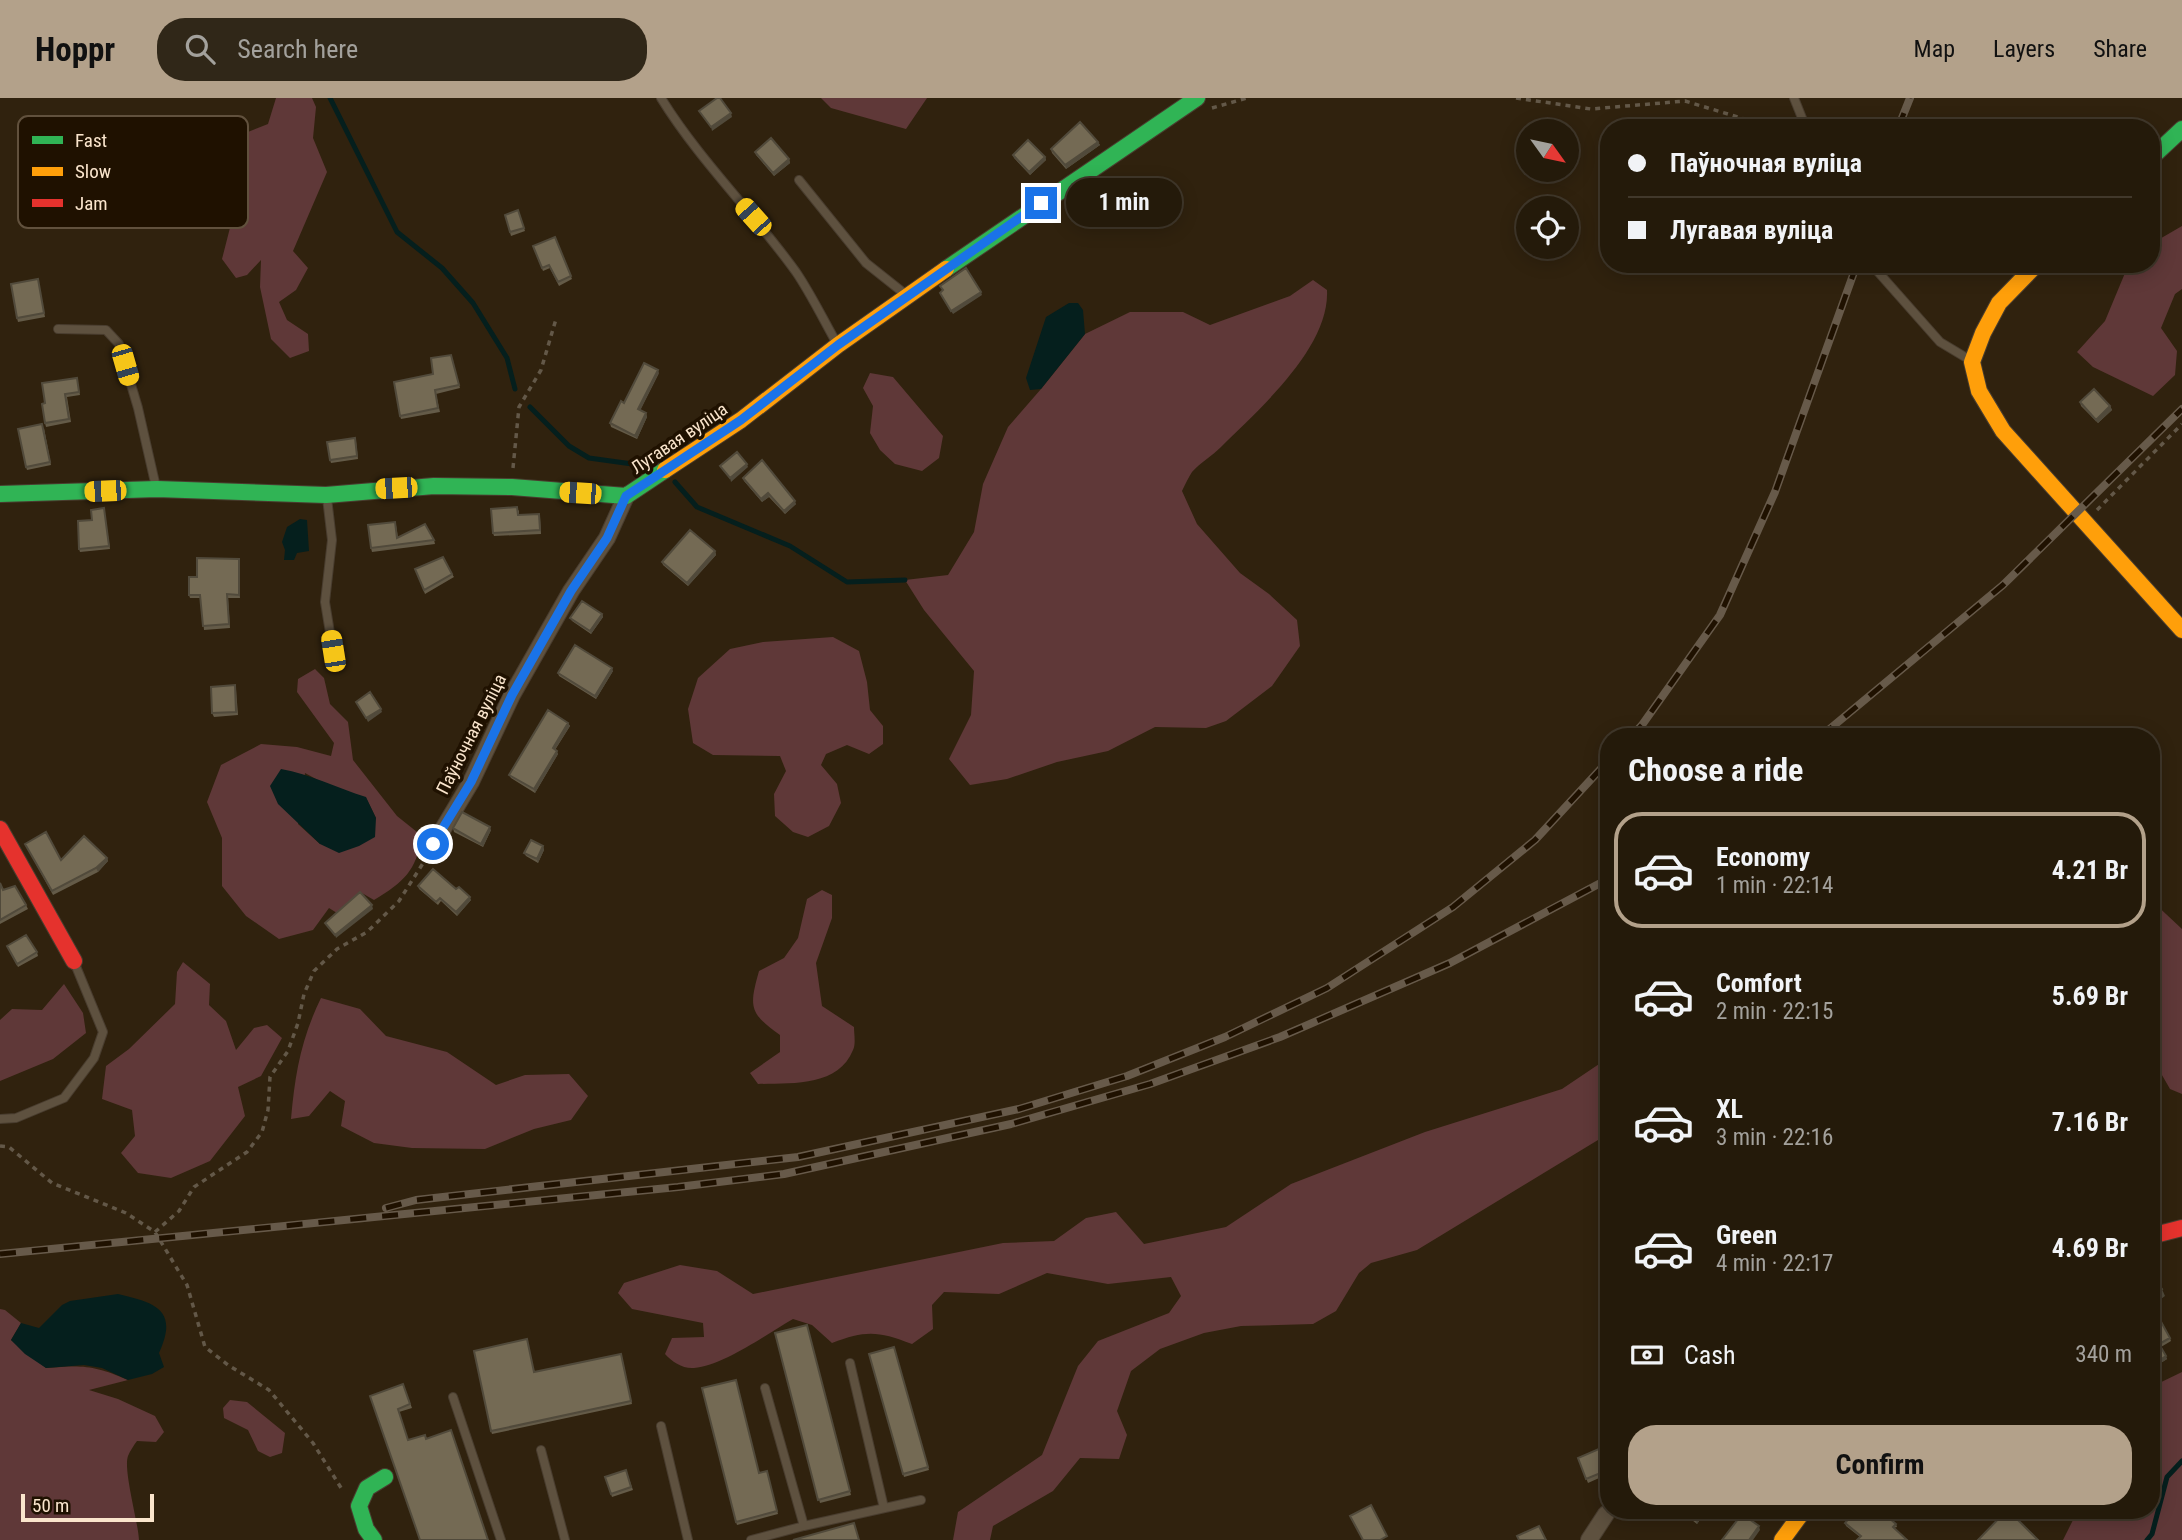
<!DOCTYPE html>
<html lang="en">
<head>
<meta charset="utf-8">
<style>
  body { margin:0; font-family:"Roboto Condensed",sans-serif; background:#302718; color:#f1f3f6; height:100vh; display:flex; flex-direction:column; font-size:26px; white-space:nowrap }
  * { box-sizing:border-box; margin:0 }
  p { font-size:23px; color:#a3a19c }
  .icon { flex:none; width:38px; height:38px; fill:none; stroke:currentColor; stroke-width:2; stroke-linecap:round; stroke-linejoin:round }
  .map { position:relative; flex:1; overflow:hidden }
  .drawer { position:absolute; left:1600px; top:630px; width:560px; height:791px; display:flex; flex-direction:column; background:#241a0a; border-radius:28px; box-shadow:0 4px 18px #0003,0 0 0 2px #41382b }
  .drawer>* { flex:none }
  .guide { position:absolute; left:1600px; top:21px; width:560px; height:154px; border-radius:28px; box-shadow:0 4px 18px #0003,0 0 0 2px #41382b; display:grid; align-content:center; height:154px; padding:0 28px; background:#241a0a }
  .needle { width:46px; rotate:123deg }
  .fabs { position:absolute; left:1516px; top:21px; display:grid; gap:14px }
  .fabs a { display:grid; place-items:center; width:63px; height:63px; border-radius:50%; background:#241a0a; box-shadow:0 4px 18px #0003,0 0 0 2px #41382b; font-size:35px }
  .scale { position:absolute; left:21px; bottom:18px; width:133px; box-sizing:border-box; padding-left:7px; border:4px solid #fae5cc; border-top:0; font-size:19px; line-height:24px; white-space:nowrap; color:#fae5cc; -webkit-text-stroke:5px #1f1100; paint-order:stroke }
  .end { position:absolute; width:32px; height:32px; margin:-16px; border:9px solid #1a73e8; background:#fff; box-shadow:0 0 0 4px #fff }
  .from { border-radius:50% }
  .bubble { position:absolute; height:49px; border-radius:24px; background:#241a0a; box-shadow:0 4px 18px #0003,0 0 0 2px #41382b; font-size:23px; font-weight:700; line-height:49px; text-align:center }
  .car { position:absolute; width:21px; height:42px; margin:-21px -10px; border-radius:9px; box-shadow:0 0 5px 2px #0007; background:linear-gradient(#f5c518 24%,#345 0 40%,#f5c518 0 76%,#345 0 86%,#f5c518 0) }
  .guide b { display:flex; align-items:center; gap:24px; height:66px; font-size:26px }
  .guide b+b { border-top:2px solid #41382b }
  .guide i { width:18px; height:18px; background:#f1f3f6 }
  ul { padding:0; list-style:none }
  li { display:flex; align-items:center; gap:21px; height:116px; margin:0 14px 10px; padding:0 14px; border:4px solid transparent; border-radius:28px }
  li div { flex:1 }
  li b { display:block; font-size:26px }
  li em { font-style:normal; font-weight:700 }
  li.selected { border-color:#b3a18a }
  li>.icon { width:63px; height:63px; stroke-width:1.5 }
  h2 { padding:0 28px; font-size:32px; line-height:84px }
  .pay { display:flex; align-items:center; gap:18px; height:77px; padding:0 28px; font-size:26px }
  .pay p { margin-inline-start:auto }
  .primary-button { display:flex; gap:14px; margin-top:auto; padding:14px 28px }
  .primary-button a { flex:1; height:80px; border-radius:28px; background:#b3a18a; color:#111; font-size:28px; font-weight:700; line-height:80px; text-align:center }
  header { display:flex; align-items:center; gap:42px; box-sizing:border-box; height:98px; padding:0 35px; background:#b3a18a; color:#111 }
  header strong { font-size:33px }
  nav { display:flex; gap:38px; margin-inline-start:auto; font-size:24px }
  .search { width:490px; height:63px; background:#302718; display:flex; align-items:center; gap:18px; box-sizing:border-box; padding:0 24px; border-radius:28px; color:#a3a19c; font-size:26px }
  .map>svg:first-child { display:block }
  .green { fill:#5f3838; fill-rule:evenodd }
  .water { fill:#051f1d }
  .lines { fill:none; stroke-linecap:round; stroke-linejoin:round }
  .stream { stroke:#051f1d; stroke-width:5 }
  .lane-casing { stroke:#493d2f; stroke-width:10 }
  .street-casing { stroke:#493d2f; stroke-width:18 }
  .fast-casing { stroke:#493d2f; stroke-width:18 }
  .slow-casing { stroke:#493d2f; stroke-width:18 }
  .jam-casing { stroke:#493d2f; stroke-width:18 }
  .path { stroke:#635848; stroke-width:3.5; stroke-dasharray:5 5; stroke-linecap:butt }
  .lane { stroke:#5e513f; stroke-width:8 }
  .street { stroke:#5e513f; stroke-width:16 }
  .fast { stroke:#30b455; stroke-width:16 }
  .slow { stroke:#ff9f0a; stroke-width:16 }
  .jam { stroke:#e5322d; stroke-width:16 }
  .rail-casing { stroke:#675a4a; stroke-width:8 }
  .rail { stroke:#1f1100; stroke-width:5; stroke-dasharray:16; stroke-linecap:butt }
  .wall { fill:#645b48 }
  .shaded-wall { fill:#514a3b }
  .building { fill:#746a54; stroke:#514a3b; stroke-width:2 }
  .route { stroke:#1a73e8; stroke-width:9 }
  .labels { text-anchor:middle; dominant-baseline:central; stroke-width:7; stroke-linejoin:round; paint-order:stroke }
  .street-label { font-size:18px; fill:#fae5cc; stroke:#1f1100 }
  .key { fill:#1f1100; stroke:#61513d; stroke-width:2 }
  .key-label { font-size:19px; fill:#fae5cc }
</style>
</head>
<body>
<header>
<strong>Hoppr</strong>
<div class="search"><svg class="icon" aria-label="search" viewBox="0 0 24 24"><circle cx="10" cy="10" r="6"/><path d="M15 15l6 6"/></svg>Search here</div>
<nav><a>Map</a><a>Layers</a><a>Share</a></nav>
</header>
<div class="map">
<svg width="2182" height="1442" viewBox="0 0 2182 1442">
  <rect width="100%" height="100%" fill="#30220e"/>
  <path class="green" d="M276,0H312L316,9L313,40L327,74L293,153L308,170L296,192L279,204L287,222L308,236L309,253L290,260L271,241L260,189L261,162L247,177L236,180L222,161L244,75L229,58L238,38L268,26Z
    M821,0H927L906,31L831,10Z
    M2182,128V191L2175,196L2161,230L2177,253L2175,277L2153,298L2093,269L2077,254L2105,223L2125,175L2132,166H2151V146Z
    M1313,182L1327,192C1330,250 1259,311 1221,349C1212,358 1200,365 1192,374C1188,380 1185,387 1182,393L1197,426L1240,475L1269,496L1297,522L1300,548L1272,588L1226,623L1206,630L1155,629L1108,653L1057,664L1007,681L970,687L949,661L971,617L974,573L924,512L905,482L948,477L974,434L983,386L1008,329L1041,291L1085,236L1130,214H1183L1210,227L1290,198Z
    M870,275L893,279L943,338L939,360L922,373L895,366L880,352L870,335L873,308L863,290Z
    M833,539L859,553L867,584L870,612L883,628V646L869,656L847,647L826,656L821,667L837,686L841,705L829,728L808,739L793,734L775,718L774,696L786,673L780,658L713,657L693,645L688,611L698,580L730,551L763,544Z
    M315,571L324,580L330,606L348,624L353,662L397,718L422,738C416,773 404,784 374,802L360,794L346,808L348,822L329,810L313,832L279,841L246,818L222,788V740L207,704L221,667L261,646L297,649L331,658L334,645L297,594L298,581ZM305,675L325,686L366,700L376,720L320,746L298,726Z
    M822,792L832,797V820L816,865L822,908L854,929C854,936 856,946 853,952C838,989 792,985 758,986L750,975L780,954V937C749,915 749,909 759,873L784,860L798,840L807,801Z
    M2151,802L2182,831V996L2170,991L2151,958Z
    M183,864L210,886L209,907L226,923L236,952L254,930L267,927L282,940L261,978L238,989L245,1018L210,1063L171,1080L138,1075L121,1055L135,1038L132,1012L102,1001L106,968L129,951L175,906L177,874Z
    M64,886L83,915L86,935L53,961L0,983V922L12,911L42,912Z
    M321,900L360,911L386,938L447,954L496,987L525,977L569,976L588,998L571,1022L534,1031L485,1051L412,1050L374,1045L341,1028L345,1003L330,993L309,1018L291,1021C295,976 301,941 321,900Z
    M1608,960V1043L1598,1042L1417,1152L1371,1165L1359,1175L1336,1213L1313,1226L1241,1228L1204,1235L1160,1251L1131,1273L1117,1313L1127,1337L1119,1361L1080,1360L1053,1393L993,1428L990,1442H953L958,1414L1042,1357L1078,1268L1098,1243L1169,1215L1181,1198L1171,1179L1108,1186L1047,1175L999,1196L944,1194L932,1207L933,1231L912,1246C878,1233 866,1232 832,1245L812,1227L793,1221C767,1236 723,1268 694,1270C683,1271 672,1264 665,1256L672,1240L704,1239L703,1225L632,1211L618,1195L624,1185L680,1167L717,1173L753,1196L1003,1145L1054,1143L1086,1120L1116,1114L1144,1146L1226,1129L1291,1086L1425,1034L1562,991Z
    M0,1211L5,1212L21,1225L11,1242L46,1270C82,1267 94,1267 128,1282L89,1292L118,1301L155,1318L164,1334L156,1344L137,1343C134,1347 130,1353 128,1358C123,1372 138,1423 139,1442H0Z
    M2182,1274V1442H2063L2078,1412H2151V1289Z
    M230,1302L247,1304L285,1335L282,1355L270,1359L258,1353L248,1332L224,1320L223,1310Z"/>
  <path class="water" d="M1069,205H1078L1083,212L1085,236L1041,291L1030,292L1026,280L1046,219Z
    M300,421L307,422L309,453L297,455L294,462H284L285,452L282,444L287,429Z
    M281,671C310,676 337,690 366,699L376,720L375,739L359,748L339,755L320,746L278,706L270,688Z
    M118,1196C155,1205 179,1211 159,1255L164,1269L152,1276L128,1282L102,1270L84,1267L46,1270L25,1256L11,1242L21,1225L39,1230L62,1207L70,1203Z"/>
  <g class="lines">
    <path class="stream" d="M330,0L397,134L442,170L473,205L507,260L515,291
      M530,309L569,348L589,360L654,369
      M675,384L697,409L790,448L847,484L905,482
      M2147,1442L2152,1436L2167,1379L2182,1363"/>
    <defs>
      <path id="lane" d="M661,0C700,63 753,114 796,174C811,196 823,221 836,244
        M1794,0L1806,30
        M799,82L866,165L905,196
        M1871,166L1940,244L1970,262
        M58,231L106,232L119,246L138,310L156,389
        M327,400L332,442L325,504L333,553
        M0,1021L16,1020L64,1000L94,960L103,934L75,866
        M850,1265L884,1410
        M765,1290L804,1428
        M453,1299L501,1442
        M661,1328L688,1442
        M541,1352L565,1442
        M751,1442L804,1428L921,1402"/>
      <path id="street" d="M434,746L471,684L512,597L571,493L607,440L626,398
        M1589,1442L1606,1416"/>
      <path id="fast" d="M2151,60L2182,31
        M946,171L1197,0
        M0,396L157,391L326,397L434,388L512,389L626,398L665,372
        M374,1442L366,1431L359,1408L367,1390L385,1379"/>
      <path id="slow" d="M2037,166L1999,205L1983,235L1972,264L1979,293L2003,333L2182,532
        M665,372L741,322L838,247L946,171
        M1782,1442L1804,1412"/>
      <path id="jam" d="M0,731L74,863
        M2151,1138L2182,1130"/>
    </defs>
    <use href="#lane" class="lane-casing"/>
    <use href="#street" class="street-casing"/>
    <use href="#fast" class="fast-casing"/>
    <use href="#slow" class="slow-casing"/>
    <use href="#jam" class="jam-casing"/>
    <path class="path" d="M1516,0L1591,11L1685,3L1774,30
      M1212,10L1247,0
      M513,370L519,309L541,272L556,221
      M2097,412L2182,326
      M0,1048L9,1049L52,1085L126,1115L155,1134L187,1187L205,1249L228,1267L269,1292L313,1345L343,1393
      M155,1134L179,1113L194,1089L247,1054L262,1034L268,1012L270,979L288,953L298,925L304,896L314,873L337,851L367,834L399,803L427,759"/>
    <use href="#lane" class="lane"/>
    <use href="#street" class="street"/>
    <use href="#fast" class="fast"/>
    <use href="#slow" class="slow"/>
    <use href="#jam" class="jam"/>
    <defs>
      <path id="rail" d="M1898,30L1910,0
        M1631,639L1642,627L1720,517L1775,394L1857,166
        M1820,639L2003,487L2182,311
        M386,1110L416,1102L798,1059L1019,1011L1127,978L1225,939L1327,890L1453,809L1535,742L1608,663
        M0,1156L678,1089L784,1076L1011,1026L1150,986L1280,939L1450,865L1608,781"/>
    </defs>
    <use href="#rail" class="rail-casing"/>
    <use href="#rail" class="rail"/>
  </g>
  <path class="wall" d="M56,26L60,60L31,63L30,59Z
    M1098,44L1100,47L1066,71L1052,55L1051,51Z
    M755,54L789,61L790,65L774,78L756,57Z
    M1013,57L1045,59L1046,62L1030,77L1014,60Z
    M1093,107L1116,120L1117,123L1105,130Z
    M518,112L525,133L511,138L505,117Z
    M555,139L572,181L559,188L550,170L543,173L533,148Z
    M38,181L45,219L18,224L17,220Z
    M451,257L460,290L436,296L440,314L401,321L400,318L433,276Z
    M659,275L640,312L646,315L647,319L637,341L611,329L610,325L624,305Z
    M77,280L80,297L67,299L71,324L46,329L45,325V305Z
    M2080,304L2110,308L2112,312L2098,325L2081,308Z
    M44,330L51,367L27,372L26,369Z
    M356,343L358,361L331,365L330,362Z
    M743,380L796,406L785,416L769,399L762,404L744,383Z
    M104,410L110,451L80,454L79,451L92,422Z
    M519,412V417L540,419L541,436L494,438L493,435Z
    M396,427L398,440L434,442L435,446L372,454L371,450Z
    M715,453L716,457L688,488L663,467L662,464Z
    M239,461L240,464V500H228L230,530L204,532L201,500H190L189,497L197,479Z
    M415,471L452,476L454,479L425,496Z
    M602,516L603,519L591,536L572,523L570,520Z
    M613,573L596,601L559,578L558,575Z
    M235,587L236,591L238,617L214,619L212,615Z
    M568,625L570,628L555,652L558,656L535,695L511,680L509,677Z
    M453,730L491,732L483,749L454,734Z
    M25,746L61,762L107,760L108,763L98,774L53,797Z
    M543,748L544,752L538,765L526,758L524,755Z
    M0,785L3,792L26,807L28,811L0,826Z
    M418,788L456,791L471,802L457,818L441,803L438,807L419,791Z
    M7,848L37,854L38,858L18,869Z
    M2151,1224L2170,1240L2171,1243L2161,1249L2167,1261L2156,1268L2151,1259Z
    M807,1227L851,1397L820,1405L775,1235Z
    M894,1249L929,1372L904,1379L869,1256Z
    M622,1259L632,1306L492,1336L491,1333L535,1274Z
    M403,1286L412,1310L399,1314L408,1342L426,1341L488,1442L370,1298Z
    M1608,1347V1376L1588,1385L1578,1360Z
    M626,1372L633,1392L612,1399L605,1379Z
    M767,1373L778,1416L737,1427L736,1424L759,1375Z
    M1679,1412H1707L1697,1426Z
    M1869,1419L1896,1426L1897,1429L1860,1439L1846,1428L1845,1425Z"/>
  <path class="shaded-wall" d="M731,15L732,19L712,33L711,29Z
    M1098,44L1100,47L1066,71L1065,67Z
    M1045,59L1046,62L1030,77L1029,74Z
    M789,61L790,65L774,78L773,75Z
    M981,194L982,197L953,216L951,213Z
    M658,272L659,275L639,315L638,311Z
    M2110,308L2112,312L2098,325L2096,322Z
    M646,315L647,319L637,341L635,338Z
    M747,366L748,369L731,384L730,380Z
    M768,395L769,399L762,404L761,401Z
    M795,403L796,406L785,416L784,413Z
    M715,453L716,457L688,488L687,485Z
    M239,461L240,464V500L239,497Z
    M602,516L603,519L591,536L590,533Z
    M612,570L613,573L596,601L595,598Z
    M381,611L382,614L368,624L366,620Z
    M568,625L570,628L554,653L553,650Z
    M557,653L558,656L535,695L534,691Z
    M490,729L491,732L483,749L481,746Z
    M543,748L544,752L538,765L537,761Z
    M107,760L108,763L98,774L96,770Z
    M470,799L471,802L457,818L456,814Z
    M372,807L373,811L336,840L335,837Z
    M2162,1191L2165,1198L2153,1207L2151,1200Z
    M2166,1258L2167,1261L2156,1268L2155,1265Z
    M1704,1412H1707L1697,1426L1696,1422Z
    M1759,1428L1760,1432L1753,1442H1749Z"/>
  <path class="building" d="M717,0H720L731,15L711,29L699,13Z
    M1080,24L1098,44L1065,67L1051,51Z
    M771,40L789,61L773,75L755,54Z
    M1028,42L1045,59L1029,74L1013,57Z
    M1105,101L1116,120L1104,127L1093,107Z
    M518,112L524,130L510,134L505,117Z
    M555,139L571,178L558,184L549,167L542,170L533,148Z
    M966,170L981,194L951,213L940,195L943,192L940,188Z
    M38,181L44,215L17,220L11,186Z
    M451,257L459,287L435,292L438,310L400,318L394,284L433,276L431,260Z
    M644,265L658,272L638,311L646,315L635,338L610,325L621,303L624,305Z
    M77,280L79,294L65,296L69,321L45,325L42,306L45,305L42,285Z
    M2094,291L2110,308L2096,322L2080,304Z
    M42,326L50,364L26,369L18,331Z
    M355,340L357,358L330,362L327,344Z
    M737,354L747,366L730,380L720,368Z
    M762,362L795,403L784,413L768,395L761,401L743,380Z
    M517,409L518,417L539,416L540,432L493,435L491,411Z
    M104,410L109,448L79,451L78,423L92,422L91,412Z
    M395,424L397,440L425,426L434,442L371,450L368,427Z
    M690,432L715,453L687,485L662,464Z
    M443,459L452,476L424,492L415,471Z
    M197,460L239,461V497L227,496L229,526L203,528L200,497H189V479H197Z
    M582,503L602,516L590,533L570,520Z
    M575,547L612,570L595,598L558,575Z
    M235,587L236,614L212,615L211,589Z
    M370,594L381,611L366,620L356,604Z
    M548,612L568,625L553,650L557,653L534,691L509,677Z
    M462,714L490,729L481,746L453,730Z
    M46,734L61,762L84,738L107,760L96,770L52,793L25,746Z
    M531,742L543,748L537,761L524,755Z
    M433,771L456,791L459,789L470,799L456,814L440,800L436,804L418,788Z
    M0,785L3,792L15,788L26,807L0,822Z
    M360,794L372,807L335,837L325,825Z
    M26,837L37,854L17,866L7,848Z
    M2151,1177L2162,1191L2151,1200Z
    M2159,1220L2170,1240L2159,1246L2166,1258L2155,1265L2151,1258V1224Z
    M807,1227L850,1393L818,1402L775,1235Z
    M527,1241L534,1274L621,1256L631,1303L491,1333L474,1253Z
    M894,1249L928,1369L903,1376L869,1256Z
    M736,1282L759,1375L767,1373L777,1413L736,1424L702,1290Z
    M403,1286L410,1306L398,1311L408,1342L425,1337L426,1341L451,1332L488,1442H420L370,1298Z
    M1608,1347V1372L1586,1381L1578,1360Z
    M626,1372L631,1389L611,1396L605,1379Z
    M1371,1407L1387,1438L1380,1442H1363L1350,1418Z
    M1682,1412H1704L1696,1422Z
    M1856,1412H1862L1869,1419L1874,1413L1879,1418L1882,1414L1896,1426L1893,1429L1907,1442H1857L1861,1438L1845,1425Z
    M2007,1412H2008L2038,1442H1978Z
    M1742,1416L1759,1428L1749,1442H1722Z
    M854,1425L859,1442H793Z
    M1539,1428L1546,1442H1519L1517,1438Z"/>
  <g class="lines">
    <path class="route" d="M433,746L471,684L512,597L571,493L607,440L626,398L741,322L838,247L1041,105"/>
  </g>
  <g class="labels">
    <g class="street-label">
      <text transform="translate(679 340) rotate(-34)">Лугавая вуліца</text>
      <text transform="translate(471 636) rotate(-63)">Паўночная вуліца</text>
    </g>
  </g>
  <rect x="18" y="18" width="230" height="112" rx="10" class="key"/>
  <rect x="32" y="38" width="31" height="8" fill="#30b455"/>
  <rect x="32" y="69" width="31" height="9" fill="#ff9f0a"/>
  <rect x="32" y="101" width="31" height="8" fill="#e5322d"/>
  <g class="key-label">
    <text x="75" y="49">Fast</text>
    <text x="75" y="80">Slow</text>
    <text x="75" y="112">Jam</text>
  </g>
</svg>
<div class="fabs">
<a><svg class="needle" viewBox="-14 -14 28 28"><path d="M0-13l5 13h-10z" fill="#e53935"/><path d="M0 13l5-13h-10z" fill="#a3a19c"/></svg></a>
<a><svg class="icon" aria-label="locate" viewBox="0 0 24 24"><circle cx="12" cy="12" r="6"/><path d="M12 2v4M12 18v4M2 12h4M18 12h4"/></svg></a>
</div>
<div class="scale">50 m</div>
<i class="end from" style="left:433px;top:746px"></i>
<i class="end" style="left:1041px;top:105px"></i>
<div class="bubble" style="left:1066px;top:80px;width:116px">1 min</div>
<i class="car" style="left:753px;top:119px;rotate:318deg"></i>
<i class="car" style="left:125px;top:267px;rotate:164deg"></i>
<i class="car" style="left:396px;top:390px;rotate:267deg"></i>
<i class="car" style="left:105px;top:393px;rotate:268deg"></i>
<i class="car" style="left:580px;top:395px;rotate:274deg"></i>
<i class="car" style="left:333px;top:553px;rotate:351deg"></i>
<div class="guide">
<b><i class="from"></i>Паўночная вуліца</b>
<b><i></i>Лугавая вуліца</b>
</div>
<section class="drawer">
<h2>Choose a ride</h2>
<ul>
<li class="selected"><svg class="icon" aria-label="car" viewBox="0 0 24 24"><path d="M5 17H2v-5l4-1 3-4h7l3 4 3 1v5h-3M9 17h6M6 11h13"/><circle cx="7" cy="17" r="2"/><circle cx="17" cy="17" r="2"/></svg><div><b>Economy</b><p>1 min · 22:14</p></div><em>4.21 Br</em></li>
<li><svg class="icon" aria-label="car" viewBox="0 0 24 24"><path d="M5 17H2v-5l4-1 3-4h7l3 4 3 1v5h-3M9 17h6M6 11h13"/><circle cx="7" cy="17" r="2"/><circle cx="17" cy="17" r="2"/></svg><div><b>Comfort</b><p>2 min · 22:15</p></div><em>5.69 Br</em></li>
<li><svg class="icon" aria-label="car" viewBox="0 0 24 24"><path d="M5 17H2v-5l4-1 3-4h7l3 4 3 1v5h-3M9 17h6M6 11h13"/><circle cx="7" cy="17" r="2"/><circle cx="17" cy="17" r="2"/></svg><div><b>XL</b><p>3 min · 22:16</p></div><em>7.16 Br</em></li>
<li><svg class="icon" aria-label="car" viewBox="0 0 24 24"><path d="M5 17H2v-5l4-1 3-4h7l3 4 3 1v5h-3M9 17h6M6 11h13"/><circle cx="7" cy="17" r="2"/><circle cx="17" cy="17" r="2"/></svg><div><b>Green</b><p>4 min · 22:17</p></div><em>4.69 Br</em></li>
</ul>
<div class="pay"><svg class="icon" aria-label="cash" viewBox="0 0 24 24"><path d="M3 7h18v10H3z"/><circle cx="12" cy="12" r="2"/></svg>Cash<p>340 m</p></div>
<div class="primary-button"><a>Confirm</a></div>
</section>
</div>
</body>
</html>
